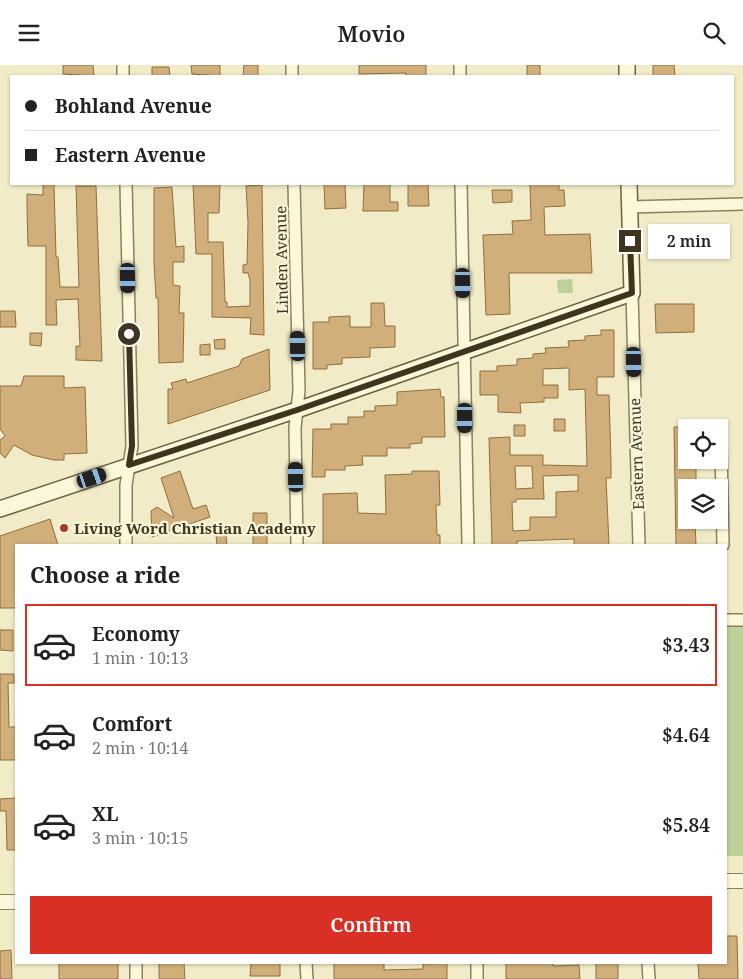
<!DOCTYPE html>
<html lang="en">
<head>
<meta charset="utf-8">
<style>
  body { margin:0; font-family:"Noto Serif",serif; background:#f6f6f6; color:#222; height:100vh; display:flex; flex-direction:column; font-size:19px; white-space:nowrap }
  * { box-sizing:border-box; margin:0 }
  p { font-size:16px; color:#767676 }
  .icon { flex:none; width:28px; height:28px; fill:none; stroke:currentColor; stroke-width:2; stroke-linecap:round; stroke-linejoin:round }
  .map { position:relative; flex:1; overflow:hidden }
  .sheet { position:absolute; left:15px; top:479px; width:712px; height:420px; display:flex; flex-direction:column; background:#fff; border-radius:0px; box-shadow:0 1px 4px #0004 }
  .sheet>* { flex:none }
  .banner { position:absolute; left:10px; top:10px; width:724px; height:110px; border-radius:0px; box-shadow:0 1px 4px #0004; display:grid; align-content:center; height:110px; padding:0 15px; background:#fff }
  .buttons { position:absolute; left:678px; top:354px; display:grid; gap:10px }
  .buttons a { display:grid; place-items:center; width:50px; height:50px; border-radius:0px; background:#fff; box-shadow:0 1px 4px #0004; font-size:25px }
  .end { position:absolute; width:22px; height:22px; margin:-11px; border:6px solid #3e341f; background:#fff; box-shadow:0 0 0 2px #fff }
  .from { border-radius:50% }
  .bubble { position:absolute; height:35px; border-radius:0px; background:#fff; box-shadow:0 1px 4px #0004; font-size:16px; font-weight:600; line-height:35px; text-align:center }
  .car { position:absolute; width:15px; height:30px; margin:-15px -8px; border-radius:6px; box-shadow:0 0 4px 1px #0007; background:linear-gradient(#222 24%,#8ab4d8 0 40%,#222 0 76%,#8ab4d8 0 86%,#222 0) }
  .banner b { display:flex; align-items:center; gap:18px; height:48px; font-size:19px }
  .banner b+b { border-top:1px solid #e0e0e0 }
  .banner i { width:12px; height:12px; background:#222 }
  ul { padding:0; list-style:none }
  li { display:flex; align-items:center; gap:15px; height:82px; margin:0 10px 8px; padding:0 5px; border:2px solid transparent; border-radius:0px }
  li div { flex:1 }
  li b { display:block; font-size:19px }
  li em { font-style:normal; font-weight:600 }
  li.on { border-color:#d93025 }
  li>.icon { width:45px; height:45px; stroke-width:1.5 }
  h2 { padding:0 15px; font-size:22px; line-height:60px }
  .action { display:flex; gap:10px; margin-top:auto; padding:10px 15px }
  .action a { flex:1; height:58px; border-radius:0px; background:#d93025; color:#fff; font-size:20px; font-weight:600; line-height:58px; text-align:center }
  header { display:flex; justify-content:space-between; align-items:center; height:65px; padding:0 15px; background:#fff; font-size:22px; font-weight:600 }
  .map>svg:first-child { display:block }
  .green { fill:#c0d09a }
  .building { fill:#d1af7b; stroke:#8f6e3f; fill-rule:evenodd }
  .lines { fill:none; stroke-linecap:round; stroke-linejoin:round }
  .minor-casing { stroke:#8e805b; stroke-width:14 }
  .tertiary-casing { stroke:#8e805b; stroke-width:16 }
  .secondary-casing { stroke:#70603e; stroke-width:18 }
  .minor { stroke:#fbf7db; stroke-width:11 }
  .tertiary { stroke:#fbf7db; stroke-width:14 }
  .secondary { stroke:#fbf7db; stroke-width:15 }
  .route { stroke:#3e341f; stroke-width:6 }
  .poi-dot { fill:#a13d27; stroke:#f8f4d7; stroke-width:2 }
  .labels { text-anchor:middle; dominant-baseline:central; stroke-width:4.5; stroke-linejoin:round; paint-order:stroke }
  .street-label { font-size:15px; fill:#3e341f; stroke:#f8f4d7 }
  .poi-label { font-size:15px; font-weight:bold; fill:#3e341f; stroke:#f8f4d7; text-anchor:start }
</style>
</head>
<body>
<header><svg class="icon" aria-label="menu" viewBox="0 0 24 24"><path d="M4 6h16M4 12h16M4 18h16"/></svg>Movio<svg class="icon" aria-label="search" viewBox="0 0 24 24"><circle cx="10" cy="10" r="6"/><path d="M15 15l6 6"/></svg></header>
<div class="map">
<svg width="743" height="914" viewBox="0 0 743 914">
  <rect width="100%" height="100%" fill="#f1ecc7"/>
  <path class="green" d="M572,214L573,228H558L557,215Z
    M743,560V791H726V561Z"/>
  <path class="building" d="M63,0H93L94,11L63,9Z
    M191,0H220V11L192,9Z
    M244,0H258V11H243Z
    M359,0H426V11H406V8L359,9Z
    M527,0H540V11H527Z
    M653,0H674L675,11H653Z
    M152,2H169L170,11H152Z
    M43,119H54L56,192H58L60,222H79L76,121H96L102,296L76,295V281H80L78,234L56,235L57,260H46V181H28L27,141V129L43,130Z
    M193,119H220L219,148H208V177H223L225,237H227V242L250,241V215L248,208H243V200L247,199L248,158L246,121L262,120L264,270L250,269L251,253L212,252V189H196Z
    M324,119H345L346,143L325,144Z
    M364,119H390V137H398V146H363Z
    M408,119H428L429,141H408Z
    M530,119H559V125H564L565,141L544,142L545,170L590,169L592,208H509L510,249L486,250L483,170L513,169L512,156L531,155Z
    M172,122L176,182L184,181V197H173V220L180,221L179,248H184L183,297L159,298L158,233H156L154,198V123Z
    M492,125H512V137L493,138Z
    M371,238H384L385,261H395V282L370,283V292L342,293V299L327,300V304H313V257H329V252L350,251V262H371Z
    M655,239H694V267L656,268Z
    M0,246H15L16,262H0Z
    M601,265H614V312H597V330H609L611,398V413H606L609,480H574V474L517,476V480H492L489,373L510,372V390H543V400L587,401L585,324L569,325V303L543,304V320H558V333H544V337L520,338L521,348L498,347V330H480V306H497V301L517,300V294L533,293V289L546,288L545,283L569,282L568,276L585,275V271L601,270ZM515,401H532L533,423L516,424ZM578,410V426L556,427V452H530V465L513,466L512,437H516V434H544L543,411Z
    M30,268H42L41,281L30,280Z
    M225,274V284H215L214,275Z
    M210,279V290H200V280Z
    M269,284L270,325L168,359V324H173L171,318L186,314L187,318L239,301L242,294Z
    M24,311H64V323L85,322L87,388L64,389V395H54L32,390L14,380L5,393L0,388V375L5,371L0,364V321H21Z
    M440,324L441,332H444L445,372H422V378L410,379V383H387V391H362L363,400L345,401V405H325V412H312L313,364H331V359H348V352H364V346H375V341L397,340V327Z
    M554,354H565V366H554Z
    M514,360H525V371H514Z
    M674,362H686V395H693L694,400H696V422H686V455H695L696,480H676Z
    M180,406L193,444L206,440L210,452L152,472L151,446L157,442L174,453L161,413Z
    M412,406H439L440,440H436L437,470H440V480H323V429L357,428L358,448L386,449L385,410L412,409Z
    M253,448H267V480H253Z
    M50,454L58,480H16V543H0V471Z
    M216,470H226L227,480H217Z
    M0,565H13V586L0,585Z
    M0,609H14V618H8L9,662H16V695H0Z
    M16,733V785H7L6,746H0V734Z
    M726,871H737L738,914H699L698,898H726Z
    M11,885L12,914H0V886Z
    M59,898H118V914H59Z
    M159,898H184L185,914H159Z
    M251,898H280V911H250Z
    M334,898H384V905L423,904V899L447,898V914H334Z
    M506,898H553V901L579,900L580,914H506Z
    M596,898H618V914H596Z"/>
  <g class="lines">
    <defs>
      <path id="minor" d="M123,0V11
        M292,0V11
        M460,0V11
        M294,119L299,326L295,363L297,480
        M461,119L468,480
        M630,142L743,139
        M632,228L639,480
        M721,381L723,480
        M126,480V420L132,381L126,119
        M726,555H743
        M136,898V914
        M306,898L307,914
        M477,898V914
        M648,898L649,914"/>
      <path id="tertiary" d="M726,816H743
        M0,837H16"/>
      <path id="secondary" d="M627,0V11
        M0,444L297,345L632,228L629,119"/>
    </defs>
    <use href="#minor" class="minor-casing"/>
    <use href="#tertiary" class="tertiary-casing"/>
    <use href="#secondary" class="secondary-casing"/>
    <use href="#minor" class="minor"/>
    <use href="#tertiary" class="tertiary"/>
    <use href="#secondary" class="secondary"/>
  </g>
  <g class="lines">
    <path class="route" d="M129,269L132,381L129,400L297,345L632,228L630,176"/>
  </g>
  <circle class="poi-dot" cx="64" cy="463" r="5"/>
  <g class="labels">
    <g class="street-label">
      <text transform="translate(281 195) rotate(-91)">Linden Avenue</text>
      <text transform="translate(636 389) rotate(-92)">Eastern Avenue</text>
    </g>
    <g class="poi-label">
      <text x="74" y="463">Living Word Christian Academy</text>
    </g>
  </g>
</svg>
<div class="buttons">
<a><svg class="icon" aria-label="locate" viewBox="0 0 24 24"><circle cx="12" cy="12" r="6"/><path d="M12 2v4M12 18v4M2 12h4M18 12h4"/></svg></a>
<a><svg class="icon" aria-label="layers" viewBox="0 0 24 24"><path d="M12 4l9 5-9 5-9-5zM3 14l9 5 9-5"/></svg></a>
</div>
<i class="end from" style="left:129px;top:269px"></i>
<i class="end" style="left:630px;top:176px"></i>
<div class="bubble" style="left:648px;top:159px;width:82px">2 min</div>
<i class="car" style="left:128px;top:213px;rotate:179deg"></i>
<i class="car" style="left:463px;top:218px;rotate:179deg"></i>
<i class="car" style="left:298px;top:281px;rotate:359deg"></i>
<i class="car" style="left:634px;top:297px;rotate:179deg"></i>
<i class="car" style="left:465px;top:353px;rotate:180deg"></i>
<i class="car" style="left:296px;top:412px;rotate:359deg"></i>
<i class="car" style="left:92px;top:413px;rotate:71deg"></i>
<div class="banner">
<b><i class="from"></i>Bohland Avenue</b>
<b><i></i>Eastern Avenue</b>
</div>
<section class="sheet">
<h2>Choose a ride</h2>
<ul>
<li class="on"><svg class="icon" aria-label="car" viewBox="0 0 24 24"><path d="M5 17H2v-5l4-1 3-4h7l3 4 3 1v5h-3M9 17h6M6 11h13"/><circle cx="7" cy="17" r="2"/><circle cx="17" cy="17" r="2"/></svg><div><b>Economy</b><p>1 min · 10:13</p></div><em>$3.43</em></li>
<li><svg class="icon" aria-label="car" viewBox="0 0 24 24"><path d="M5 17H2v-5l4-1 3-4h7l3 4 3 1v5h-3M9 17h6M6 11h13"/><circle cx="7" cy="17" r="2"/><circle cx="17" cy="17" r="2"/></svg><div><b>Comfort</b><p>2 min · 10:14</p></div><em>$4.64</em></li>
<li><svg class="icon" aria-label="car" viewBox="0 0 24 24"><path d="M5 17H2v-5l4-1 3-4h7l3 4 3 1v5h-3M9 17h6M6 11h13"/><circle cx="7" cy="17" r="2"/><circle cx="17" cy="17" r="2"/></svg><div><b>XL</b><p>3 min · 10:15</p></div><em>$5.84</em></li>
</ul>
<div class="action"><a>Confirm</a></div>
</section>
</div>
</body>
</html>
